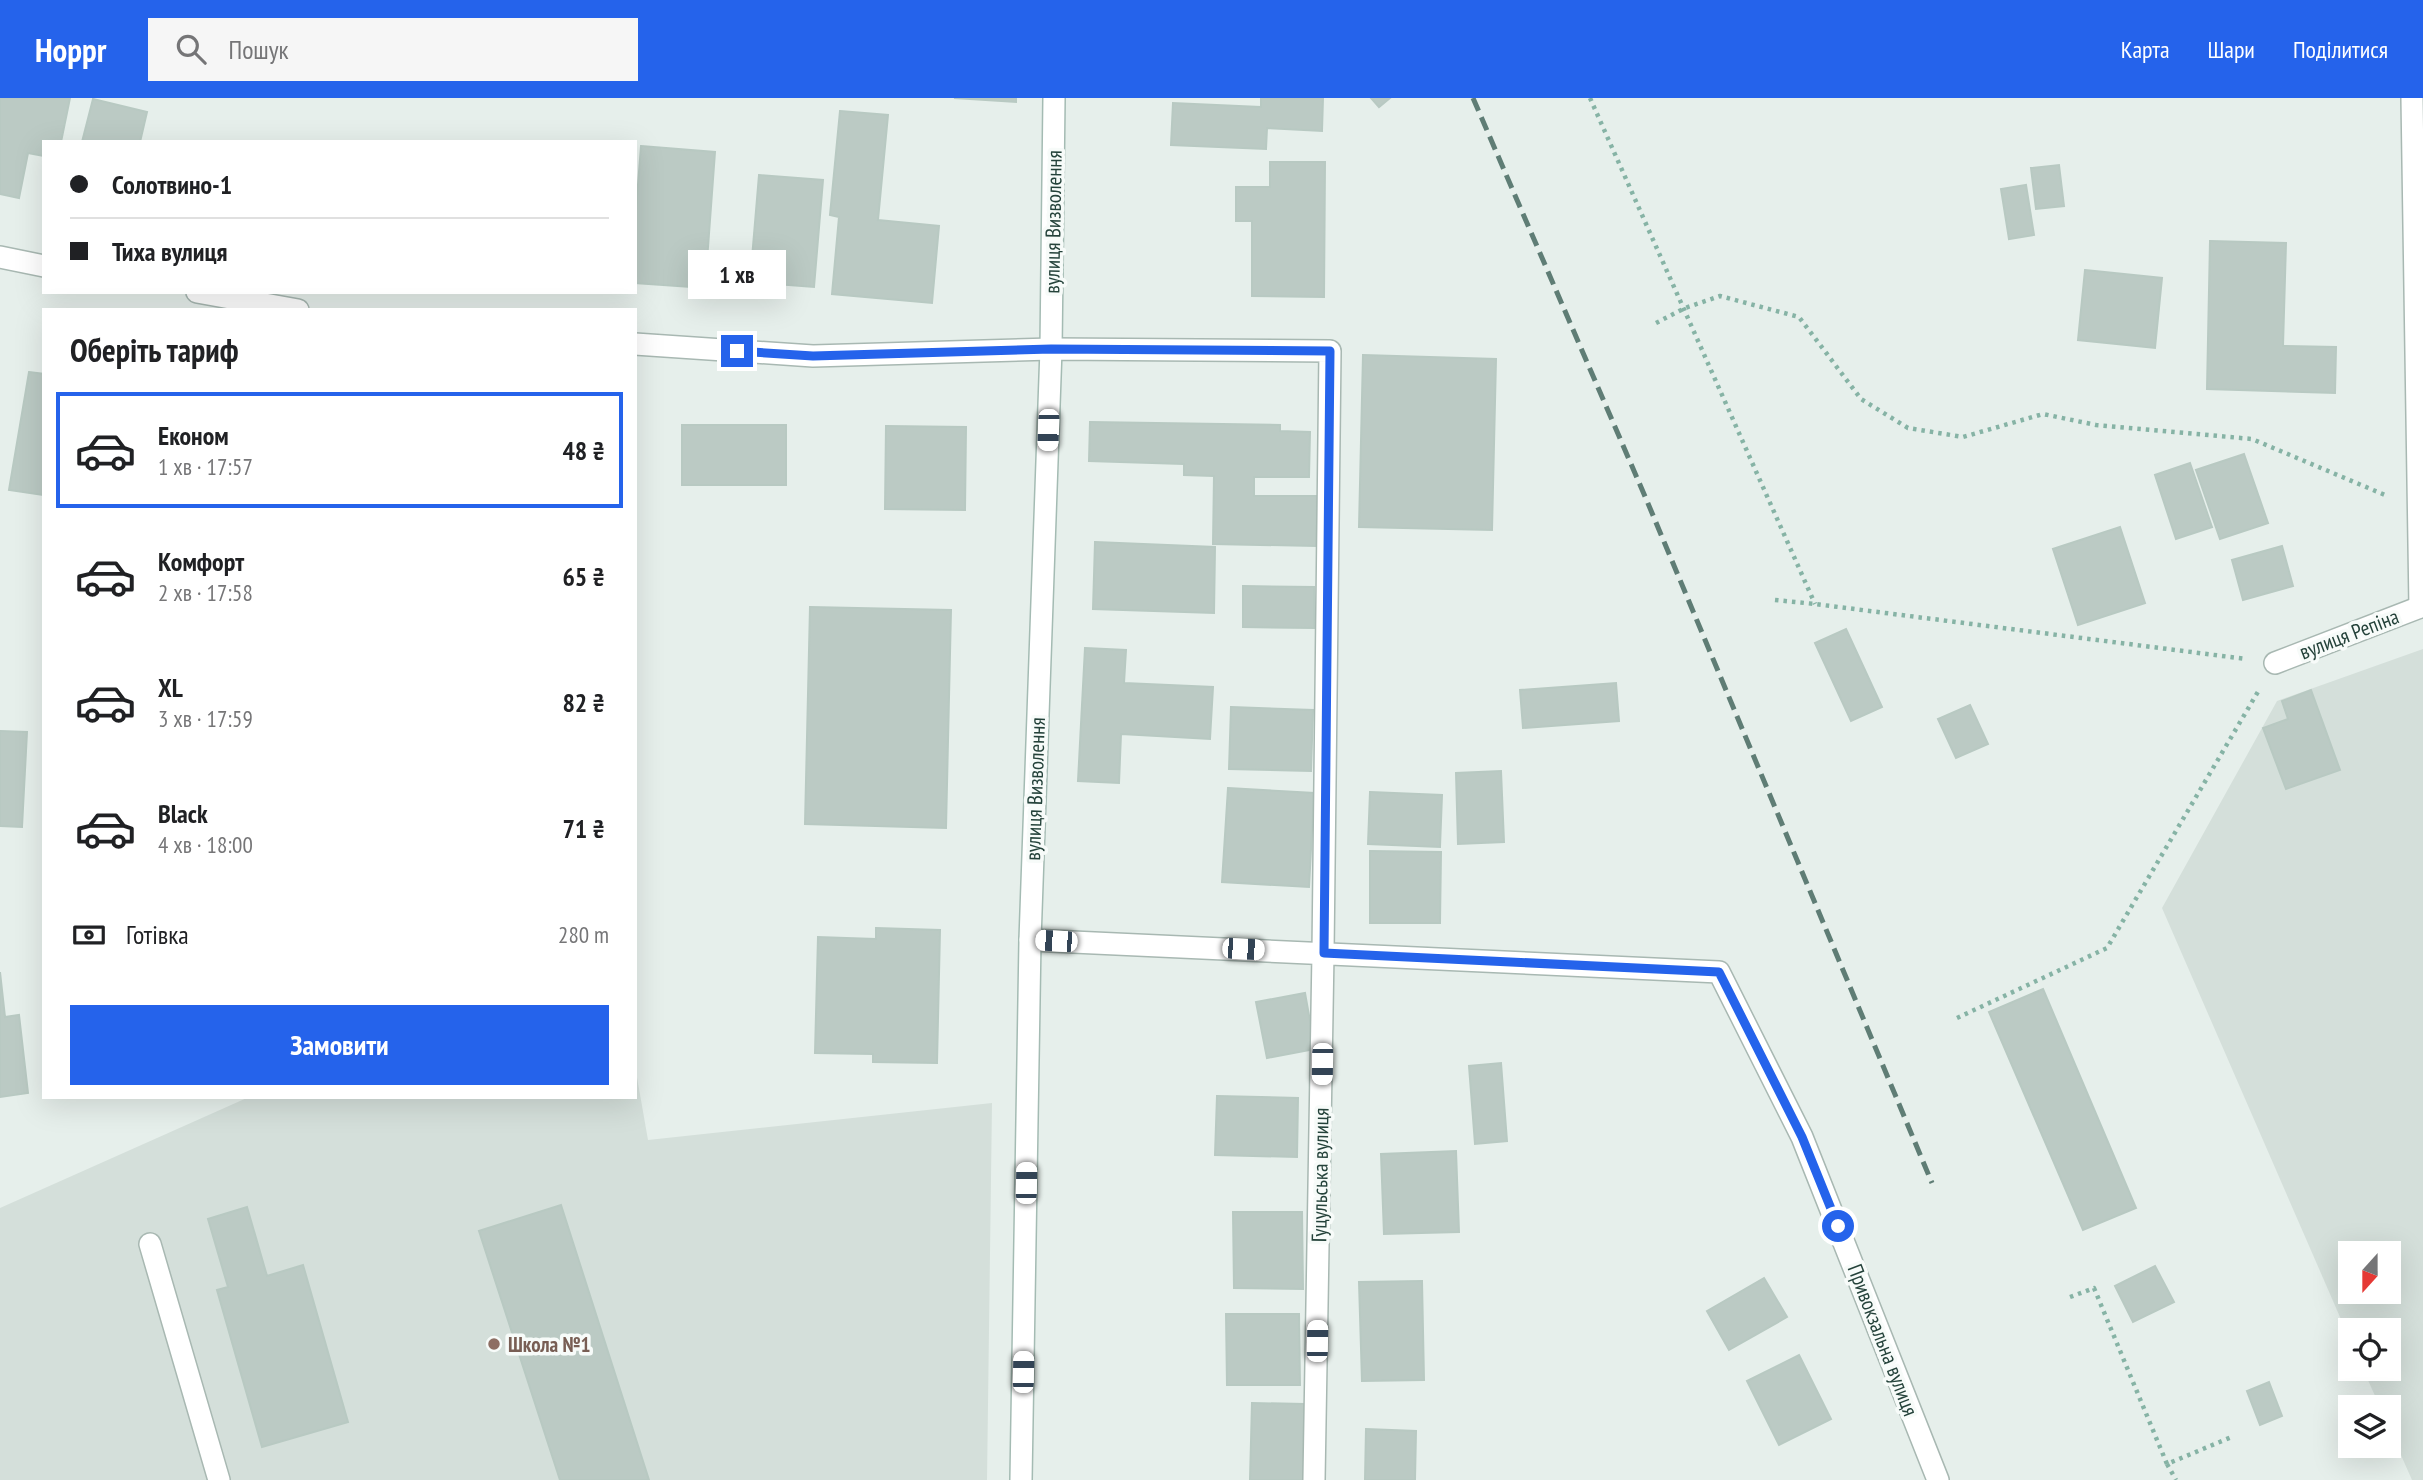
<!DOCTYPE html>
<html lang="uk">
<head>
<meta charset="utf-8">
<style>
  body { margin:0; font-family:"PT Sans Narrow",sans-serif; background:#f6f6f6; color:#202124; height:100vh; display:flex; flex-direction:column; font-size:26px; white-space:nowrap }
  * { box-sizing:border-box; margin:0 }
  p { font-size:23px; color:#757577 }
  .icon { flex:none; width:38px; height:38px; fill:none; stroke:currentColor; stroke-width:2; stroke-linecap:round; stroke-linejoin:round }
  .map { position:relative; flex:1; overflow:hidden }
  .details { position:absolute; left:42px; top:210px; width:595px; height:791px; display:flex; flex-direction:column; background:#fff; border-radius:0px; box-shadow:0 7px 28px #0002 }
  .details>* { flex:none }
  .top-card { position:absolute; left:42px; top:42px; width:595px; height:154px; border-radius:0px; box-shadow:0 7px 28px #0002; display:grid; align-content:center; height:154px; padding:0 28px; background:#fff }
  .needle { width:46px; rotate:201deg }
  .buttons { position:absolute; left:2338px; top:1143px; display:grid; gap:14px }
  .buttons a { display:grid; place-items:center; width:63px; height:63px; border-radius:0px; background:#fff; box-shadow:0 7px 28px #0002; font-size:35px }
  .end { position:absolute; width:32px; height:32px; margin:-16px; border:9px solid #2563eb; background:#fff; box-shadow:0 0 0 4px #fff }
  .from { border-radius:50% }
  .bubble { position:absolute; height:49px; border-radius:0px; background:#fff; box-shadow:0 7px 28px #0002; font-size:23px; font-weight:700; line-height:49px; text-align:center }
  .car { position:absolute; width:21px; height:42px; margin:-21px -10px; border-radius:9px; box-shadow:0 0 5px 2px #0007; background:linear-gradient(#fff 24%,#345 0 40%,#fff 0 76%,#345 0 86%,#fff 0) }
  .top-card b { display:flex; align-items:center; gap:24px; height:66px; font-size:26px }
  .top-card b+b { border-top:2px solid #e0e0e0 }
  .top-card i { width:18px; height:18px; background:#202124 }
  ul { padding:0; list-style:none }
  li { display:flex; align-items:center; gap:21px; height:116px; margin:0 14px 10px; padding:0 14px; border:4px solid transparent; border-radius:0px }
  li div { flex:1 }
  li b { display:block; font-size:26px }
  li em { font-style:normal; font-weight:700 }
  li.active { border-color:#2563eb }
  li>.icon { width:63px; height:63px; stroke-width:1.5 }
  h2 { padding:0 28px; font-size:32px; line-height:84px }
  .pay { display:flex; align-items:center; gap:18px; height:77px; padding:0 28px; font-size:26px }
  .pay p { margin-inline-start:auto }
  .action { display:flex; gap:14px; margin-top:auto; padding:14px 28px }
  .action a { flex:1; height:80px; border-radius:0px; background:#2563eb; color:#fff; font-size:28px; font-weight:700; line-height:80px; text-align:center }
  header { display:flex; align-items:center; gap:42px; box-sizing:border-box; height:98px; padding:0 35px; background:#2563eb; color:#fff }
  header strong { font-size:33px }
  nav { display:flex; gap:38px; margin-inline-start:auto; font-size:24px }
  .search { width:490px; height:63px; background:#f6f6f6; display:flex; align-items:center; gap:18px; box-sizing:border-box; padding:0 24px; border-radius:0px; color:#757577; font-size:26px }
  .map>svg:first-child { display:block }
  .built { fill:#d4dfda; fill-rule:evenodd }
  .building { fill:#bbcac4; stroke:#b8c9c2; stroke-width:2 }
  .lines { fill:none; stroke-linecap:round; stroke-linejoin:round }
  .lane-casing { stroke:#a8b8b2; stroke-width:24 }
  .street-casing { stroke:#a8b8b2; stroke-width:24 }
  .secondary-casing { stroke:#a4bbb3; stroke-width:24 }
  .path { stroke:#86b3a5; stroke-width:4.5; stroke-dasharray:3.5 5; stroke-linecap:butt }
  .lane { stroke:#fff; stroke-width:21 }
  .street { stroke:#fff; stroke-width:21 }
  .secondary { stroke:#fff; stroke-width:21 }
  .rail { stroke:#5f7d75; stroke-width:5; stroke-dasharray:14 7; stroke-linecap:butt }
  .route { stroke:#2563eb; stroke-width:9 }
  .education-dot { fill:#8d6e63; stroke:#f7fbf9; stroke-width:2.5 }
  .labels { text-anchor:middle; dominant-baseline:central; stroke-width:7; stroke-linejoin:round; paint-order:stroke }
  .street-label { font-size:21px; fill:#24423a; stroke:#f7fbf9 }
  .education-label { font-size:21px; font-weight:bold; fill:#785e54; stroke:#f7fbf9; text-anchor:start }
</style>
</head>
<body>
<header>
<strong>Hoppr</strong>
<div class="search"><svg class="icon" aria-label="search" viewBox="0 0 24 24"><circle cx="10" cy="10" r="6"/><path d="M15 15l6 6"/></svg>Пошук</div>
<nav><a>Карта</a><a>Шари</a><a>Поділитися</a></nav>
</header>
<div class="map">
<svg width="2423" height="1382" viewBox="0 0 2423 1382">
  <rect width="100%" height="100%" fill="#e6efeb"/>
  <path class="built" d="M2423,551V1382H2412L2389,1330V1309H2380L2363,1271L2389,1270V1232H2350V1242L2162,810L2277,603ZM2350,1155H2389V1194H2350Z
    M635,968L648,1042L992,1005L987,1382H0V1110L249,999H635Z"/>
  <path class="building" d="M0,0H70L61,44H44V58L28,55L19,100L0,96Z
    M954,0H1016V4Z
    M1261,0H1323L1322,33L1267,30L1266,51L1171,47L1173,5L1261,9Z
    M1371,0H1390L1379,9Z
    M93,1L147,14L140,44H82Z
    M840,13L888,17L878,122L939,128L932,205L832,196L839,119L830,117Z
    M641,48L715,54L705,190L635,185V125Z
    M1270,64H1325L1324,199L1252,198V123H1236V89H1270Z
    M2059,67L2064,108L2036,111L2031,70Z
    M759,77L823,82L814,189L750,184Z
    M2026,87L2034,137L2009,141L2001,91Z
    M2210,143L2286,145L2283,248L2336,249L2335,295L2207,291Z
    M2085,172L2162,180L2155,250L2078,242Z
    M1363,257L1496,261L1492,432L1359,429Z
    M29,274L44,276V397L9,392Z
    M1090,324L1280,327V333L1310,334L1309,379H1254V398H1317L1316,448L1213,446L1214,378L1184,377V366L1089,363Z
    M682,327H786V387H682Z
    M886,328L966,329L965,412L885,411Z
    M2244,356L2268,425L2220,441L2196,372Z
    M2190,365L2212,429L2176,441L2155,377Z
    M2120,429L2145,505L2078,527L2053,451Z
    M1095,444L1215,449L1214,515L1093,511Z
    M2282,448L2293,488L2243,502L2232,462Z
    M1243,488L1314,489V530L1243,529Z
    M810,509L951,512L946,730L805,726Z
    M1846,531L1882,609L1851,623L1815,545Z
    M1085,550L1126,552L1124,585L1213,589L1210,641L1121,636L1119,685L1078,683Z
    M1616,585L1619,623L1523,630L1520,592Z
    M2311,592L2340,672L2286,691L2263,630L2288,621L2282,603Z
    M1970,607L1988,646L1956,660L1938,621Z
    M1231,609L1313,612L1311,673L1229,671Z
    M0,633L27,634L22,729L0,728Z
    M1501,673L1504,744L1458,746L1456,675Z
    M1228,690L1314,695L1309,789L1222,784Z
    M1370,694L1442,697L1440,749L1368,746Z
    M1370,753L1441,754L1440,825H1370Z
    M876,830L940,832L937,965L873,964V956L815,955L818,839L876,841Z
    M0,874L5,919L19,917L28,995L0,999Z
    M2043,891L2136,1110L2083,1132L1989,914Z
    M1305,895L1315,951L1267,960L1256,904Z
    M1501,965L1507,1043L1475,1046L1469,968Z
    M1217,998L1298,1000L1297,1059L1215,1057Z
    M1456,1053L1459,1134L1384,1136L1381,1056Z
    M561,1107L649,1382H560L479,1133Z
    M247,1109L267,1178L303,1167L348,1324L262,1349L217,1192L228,1189L208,1121Z
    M1233,1114H1302L1303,1191L1234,1190Z
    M2155,1168L2174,1204L2133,1224L2115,1188Z
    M1764,1180L1787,1219L1729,1252L1707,1213Z
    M1422,1183L1424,1282L1362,1283L1359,1184Z
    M1226,1216H1299L1300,1287H1227Z
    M1799,1257L1831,1321L1779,1347L1747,1283Z
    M2269,1284L2282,1318L2260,1327L2247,1293Z
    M1252,1305L1304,1306L1303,1382H1250Z
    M1366,1331L1416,1333L1415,1382H1365Z"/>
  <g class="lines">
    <defs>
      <path id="lane" d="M2412,0L2420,509
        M150,1146L219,1382"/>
      <path id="street" d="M0,159L44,168
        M197,194L298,212
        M635,246L813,258L1051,251L1330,253L1323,855L1314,1382
        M2275,565L2423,508
        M1030,842L1719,874L1802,1039L1938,1382"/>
      <path id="secondary" d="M1021,1382L1030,842L1051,251L1054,0"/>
    </defs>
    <use href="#lane" class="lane-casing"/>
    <use href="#street" class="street-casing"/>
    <use href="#secondary" class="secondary-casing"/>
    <path class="path" d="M1590,0L1815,506
      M1656,225L1685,210L1720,198L1799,219L1861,301L1908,330L1963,339L2043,316L2096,327L2252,341L2385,397
      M1775,502L1815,506L2246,561
      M1957,920L2107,850L2259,592
      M2070,1199L2094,1190L2167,1366L2234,1338
      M2167,1366L2176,1382"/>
    <use href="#lane" class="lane"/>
    <use href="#street" class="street"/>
    <use href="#secondary" class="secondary"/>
    <path class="rail" d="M1473,0L1647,403L1932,1085"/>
  </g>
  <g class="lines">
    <path class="route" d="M737,253L813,258L1051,251L1330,253L1324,855L1719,874L1802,1039L1838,1128"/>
  </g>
  <circle class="education-dot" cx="494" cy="1246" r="7"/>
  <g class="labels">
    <g class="street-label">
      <text transform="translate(1053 124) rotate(-89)">вулиця Визволення</text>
      <text transform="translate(2349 536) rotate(-21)">вулиця Репіна</text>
      <text transform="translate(1035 691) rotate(-88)">вулиця Визволення</text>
      <text transform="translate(1320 1077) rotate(-89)">Гуцульська вулиця</text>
      <text transform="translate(1883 1242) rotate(69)">Привокзальна вулиця</text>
    </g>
    <g class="education-label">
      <text x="508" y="1246">Школа №1</text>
    </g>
  </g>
</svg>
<div class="buttons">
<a><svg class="needle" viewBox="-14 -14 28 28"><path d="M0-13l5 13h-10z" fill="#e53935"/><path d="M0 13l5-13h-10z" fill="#757577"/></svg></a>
<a><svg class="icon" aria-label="locate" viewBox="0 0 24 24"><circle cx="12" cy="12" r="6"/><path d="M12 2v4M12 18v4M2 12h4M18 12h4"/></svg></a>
<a><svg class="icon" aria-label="layers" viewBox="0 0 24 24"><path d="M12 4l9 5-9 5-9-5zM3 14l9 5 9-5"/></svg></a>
</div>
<i class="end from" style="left:1838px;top:1128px"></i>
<i class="end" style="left:737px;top:253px"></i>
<div class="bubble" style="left:688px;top:152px;width:98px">1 хв</div>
<i class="car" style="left:1048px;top:332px;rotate:182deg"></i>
<i class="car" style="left:1056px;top:843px;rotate:273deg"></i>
<i class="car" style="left:1243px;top:851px;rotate:93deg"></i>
<i class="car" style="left:1322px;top:966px;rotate:181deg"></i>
<i class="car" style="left:1026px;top:1085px;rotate:1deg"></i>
<i class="car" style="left:1317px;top:1243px;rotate:1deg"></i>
<i class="car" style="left:1023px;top:1274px;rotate:1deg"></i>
<div class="top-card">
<b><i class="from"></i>Солотвино-1</b>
<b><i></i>Тиха вулиця</b>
</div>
<section class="details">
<h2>Оберіть тариф</h2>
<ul>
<li class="active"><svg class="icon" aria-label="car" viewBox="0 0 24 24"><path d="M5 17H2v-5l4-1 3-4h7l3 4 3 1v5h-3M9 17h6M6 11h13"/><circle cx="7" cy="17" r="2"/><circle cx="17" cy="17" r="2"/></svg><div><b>Економ</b><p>1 хв · 17:57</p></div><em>48 ₴</em></li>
<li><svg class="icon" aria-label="car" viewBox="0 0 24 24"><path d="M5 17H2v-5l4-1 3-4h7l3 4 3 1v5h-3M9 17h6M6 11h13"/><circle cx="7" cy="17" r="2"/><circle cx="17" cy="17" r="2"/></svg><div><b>Комфорт</b><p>2 хв · 17:58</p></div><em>65 ₴</em></li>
<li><svg class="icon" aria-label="car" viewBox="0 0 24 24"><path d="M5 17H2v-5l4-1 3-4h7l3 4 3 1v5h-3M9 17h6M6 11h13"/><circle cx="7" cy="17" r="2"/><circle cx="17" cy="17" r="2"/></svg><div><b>XL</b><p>3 хв · 17:59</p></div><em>82 ₴</em></li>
<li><svg class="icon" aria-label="car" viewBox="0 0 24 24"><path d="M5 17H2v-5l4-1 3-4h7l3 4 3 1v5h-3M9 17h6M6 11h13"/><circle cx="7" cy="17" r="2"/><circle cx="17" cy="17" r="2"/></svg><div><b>Black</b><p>4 хв · 18:00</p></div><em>71 ₴</em></li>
</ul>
<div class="pay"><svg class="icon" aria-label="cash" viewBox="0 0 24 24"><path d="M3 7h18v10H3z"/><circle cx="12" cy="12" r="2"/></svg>Готівка<p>280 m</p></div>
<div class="action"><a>Замовити</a></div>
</section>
</div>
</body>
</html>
